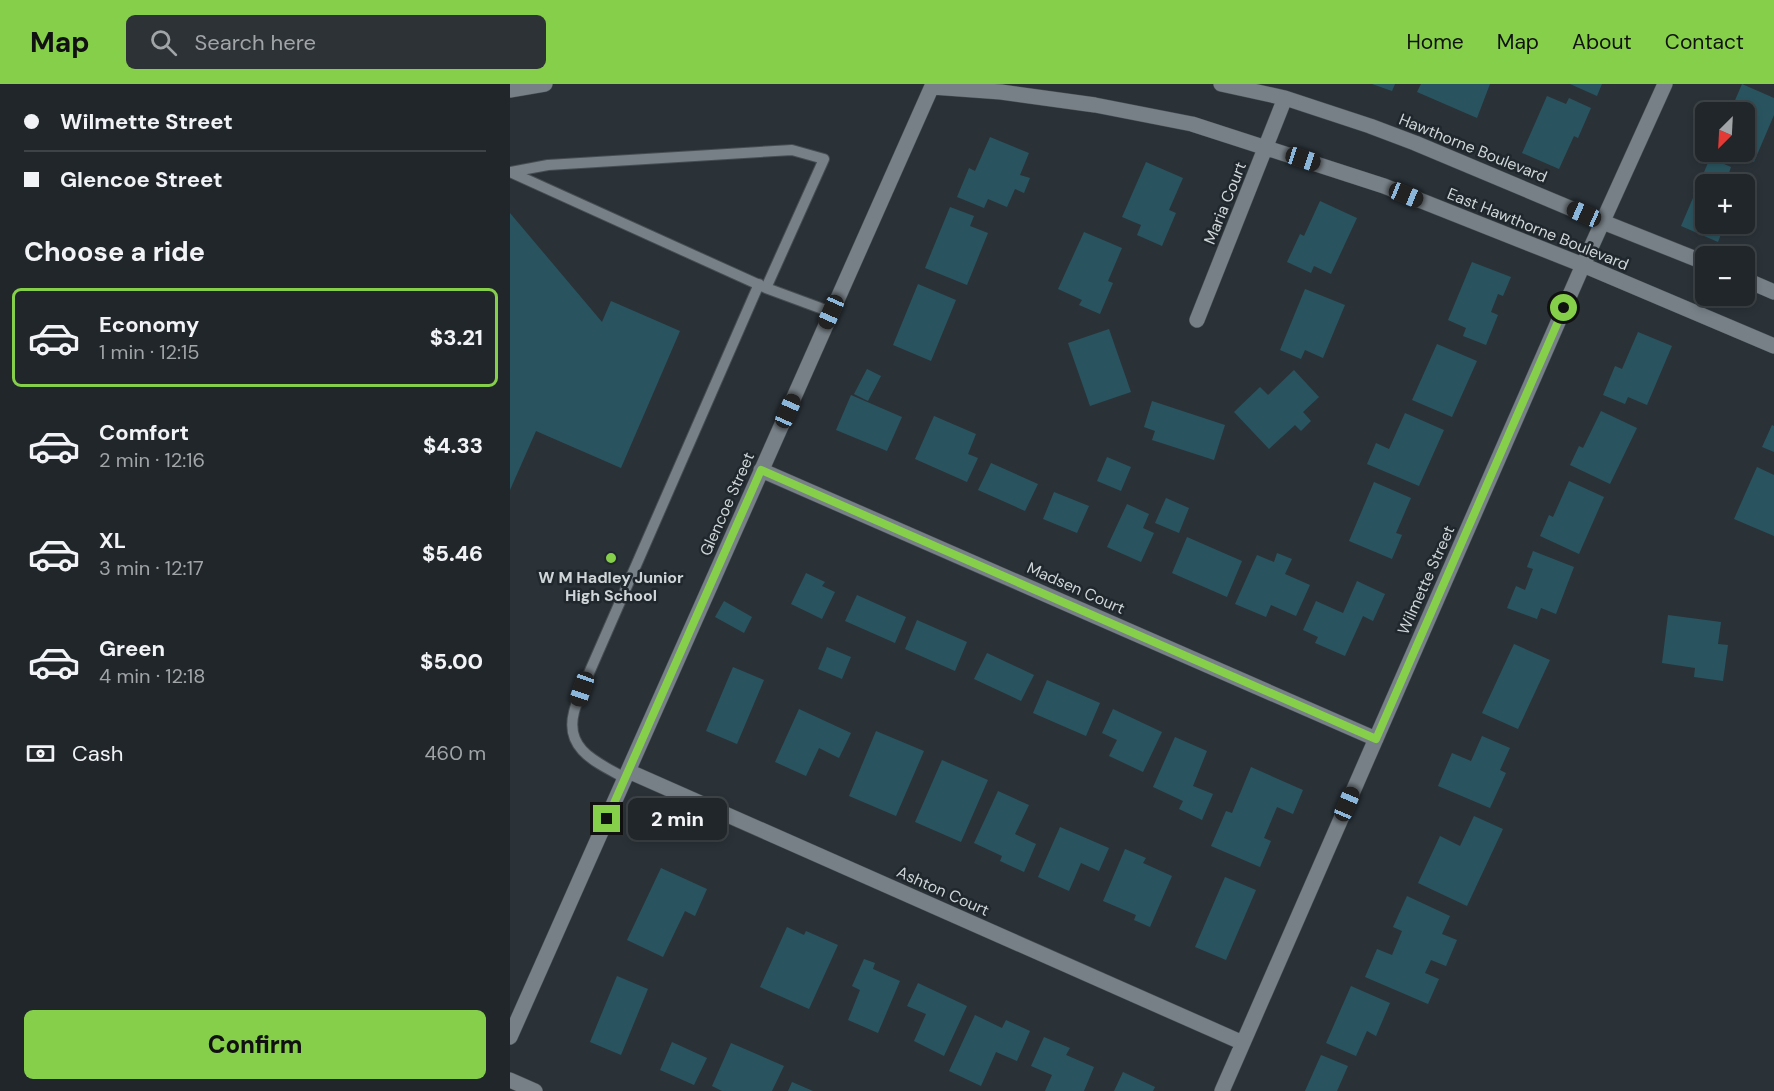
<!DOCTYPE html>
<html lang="en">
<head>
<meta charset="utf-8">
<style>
  body { margin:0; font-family:"DM Sans",sans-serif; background:#2d3236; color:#f1f3f6; height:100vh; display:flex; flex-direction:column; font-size:22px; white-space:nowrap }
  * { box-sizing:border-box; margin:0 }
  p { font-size:20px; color:#a2a5a8 }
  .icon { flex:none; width:33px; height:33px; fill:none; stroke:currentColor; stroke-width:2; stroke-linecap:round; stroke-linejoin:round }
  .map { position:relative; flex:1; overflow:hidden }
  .panel { display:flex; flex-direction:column; background:#20262a; width:510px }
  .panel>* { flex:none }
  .hud { display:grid; align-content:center; height:132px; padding:0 24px; background:#20262a }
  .needle { width:39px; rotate:204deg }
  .buttons { position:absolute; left:1185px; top:18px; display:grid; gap:12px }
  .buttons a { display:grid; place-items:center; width:60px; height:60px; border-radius:9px; background:#20262a; box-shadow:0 3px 9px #0003,0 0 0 2px #3d4347; font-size:30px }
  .end { position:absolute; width:27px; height:27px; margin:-14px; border:8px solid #86cf4b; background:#111; box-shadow:0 0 0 3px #111 }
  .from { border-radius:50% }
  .bubble { position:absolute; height:42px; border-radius:9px; background:#20262a; box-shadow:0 3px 9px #0003,0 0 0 2px #3d4347; font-size:20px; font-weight:800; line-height:42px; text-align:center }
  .car { position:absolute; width:18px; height:36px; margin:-18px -9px; border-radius:8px; box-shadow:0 0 4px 2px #0007; background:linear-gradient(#222 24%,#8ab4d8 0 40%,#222 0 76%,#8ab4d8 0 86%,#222 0) }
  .hud b { display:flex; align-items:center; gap:21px; height:57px; font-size:22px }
  .hud b+b { border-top:2px solid #3d4347 }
  .hud i { width:15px; height:15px; background:#f1f3f6 }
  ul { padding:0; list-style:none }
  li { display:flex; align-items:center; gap:18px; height:99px; margin:0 12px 9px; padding:0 12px; border:3px solid transparent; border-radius:9px }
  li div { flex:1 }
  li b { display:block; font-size:22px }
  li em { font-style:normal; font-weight:800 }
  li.on { border-color:#86cf4b }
  li>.icon { width:54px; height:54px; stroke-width:1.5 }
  h2 { padding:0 24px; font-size:27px; line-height:72px }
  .pay { display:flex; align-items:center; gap:15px; height:66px; padding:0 24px; font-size:22px }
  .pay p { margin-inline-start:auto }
  .primary-button { display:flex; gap:12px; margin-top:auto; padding:12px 24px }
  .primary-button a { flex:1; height:69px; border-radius:9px; background:#86cf4b; color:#111; font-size:24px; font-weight:800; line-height:69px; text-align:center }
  header { display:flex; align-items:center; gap:36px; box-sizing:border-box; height:84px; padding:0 30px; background:#86cf4b; color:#111 }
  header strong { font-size:28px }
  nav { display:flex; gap:33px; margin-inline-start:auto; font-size:21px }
  .search { width:420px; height:54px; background:#2d3236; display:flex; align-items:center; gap:15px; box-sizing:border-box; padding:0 21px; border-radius:9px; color:#a2a5a8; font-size:22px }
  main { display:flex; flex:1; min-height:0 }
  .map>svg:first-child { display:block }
  .building { fill:#29545f }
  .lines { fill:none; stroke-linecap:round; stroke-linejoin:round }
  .lane-casing { stroke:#474e53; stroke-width:12 }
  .street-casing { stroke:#474e53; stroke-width:16 }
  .lane { stroke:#778087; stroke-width:10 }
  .street { stroke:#778087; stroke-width:15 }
  .route { stroke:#86cf4b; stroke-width:8 }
  .poi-dot { fill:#86cf4b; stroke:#20282d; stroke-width:2 }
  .labels { text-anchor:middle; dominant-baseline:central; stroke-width:5; stroke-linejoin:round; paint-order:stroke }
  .street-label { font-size:16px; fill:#cfd5d8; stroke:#20282d }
  .poi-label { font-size:16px; font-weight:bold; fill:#cfd5d8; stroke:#20282d }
</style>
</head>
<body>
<header>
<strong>Map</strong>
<div class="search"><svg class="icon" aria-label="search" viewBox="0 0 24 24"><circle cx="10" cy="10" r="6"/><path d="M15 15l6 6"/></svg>Search here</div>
<nav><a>Home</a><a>Map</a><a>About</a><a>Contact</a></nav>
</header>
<main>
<section class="panel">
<div class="hud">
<b><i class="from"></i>Wilmette Street</b>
<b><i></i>Glencoe Street</b>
</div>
<h2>Choose a ride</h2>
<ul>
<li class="on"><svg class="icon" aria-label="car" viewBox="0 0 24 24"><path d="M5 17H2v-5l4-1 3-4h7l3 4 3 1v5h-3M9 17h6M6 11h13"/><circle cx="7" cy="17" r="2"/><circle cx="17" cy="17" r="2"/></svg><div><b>Economy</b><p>1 min · 12:15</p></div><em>$3.21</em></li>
<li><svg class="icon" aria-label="car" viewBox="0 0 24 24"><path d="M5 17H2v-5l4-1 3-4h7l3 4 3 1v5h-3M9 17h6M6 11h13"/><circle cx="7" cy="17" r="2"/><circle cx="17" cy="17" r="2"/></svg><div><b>Comfort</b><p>2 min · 12:16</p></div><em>$4.33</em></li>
<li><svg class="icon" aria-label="car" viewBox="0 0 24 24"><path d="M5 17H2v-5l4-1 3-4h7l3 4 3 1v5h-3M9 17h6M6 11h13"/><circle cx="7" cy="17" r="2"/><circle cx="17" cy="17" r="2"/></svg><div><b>XL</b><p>3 min · 12:17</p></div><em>$5.46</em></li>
<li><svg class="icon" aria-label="car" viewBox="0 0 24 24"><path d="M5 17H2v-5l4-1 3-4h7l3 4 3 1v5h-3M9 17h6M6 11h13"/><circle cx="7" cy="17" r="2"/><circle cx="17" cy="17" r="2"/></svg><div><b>Green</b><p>4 min · 12:18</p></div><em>$5.00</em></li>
</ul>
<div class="pay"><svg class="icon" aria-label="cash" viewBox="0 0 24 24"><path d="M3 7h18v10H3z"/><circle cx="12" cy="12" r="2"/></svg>Cash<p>460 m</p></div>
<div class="primary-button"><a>Confirm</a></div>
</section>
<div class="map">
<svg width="1264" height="1007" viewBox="0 0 1264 1007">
  <rect width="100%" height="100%" fill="#2a3238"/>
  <path class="building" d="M862,0H885L882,7Z
    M911,0H980L967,34L907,8Z
    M1060,0H1092L1087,12Z
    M1232,0L1264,14V31L1244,78L1219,68H1234V28H1220Z
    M1037,12L1056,20L1059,14L1081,24L1068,54L1064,52L1049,85L1012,69Z
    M480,53L519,69L510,91L520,94L514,109L505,105L497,123L478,115L474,124L447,113L459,84L465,87Z
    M1200,74L1221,83L1219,89L1234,96L1232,100H1196V140H1215L1208,158L1171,142Z
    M636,78L673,94L659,126L666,129L652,162L627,151L631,141L612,133Z
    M810,117L847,134L821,190L804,182L801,189L777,178L790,150L794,152Z
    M440,123L464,132L460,142L478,149L457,201L415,184Z
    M0,129L92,238L101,217L170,247L111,384L26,347L0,406Z
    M574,148L612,164L598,197L603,199L590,230L569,221L572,216L548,205Z
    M962,178L1001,193L993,212L988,210L981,228L988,231L976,261L953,252L956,244L938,236Z
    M408,200L446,216L421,277L383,261Z
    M795,205L835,221L813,274L795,266L791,275L770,266Z
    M599,245L621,308L580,322L558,259Z
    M1128,248L1162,262L1137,321L1118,313L1115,320L1093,311L1105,282L1112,285Z
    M927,260L967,277L942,333L902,316Z
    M357,285L371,292L358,317L344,310Z
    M784,286L809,313L793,328L801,337L791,347L785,341L759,365L724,328L750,303L758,311Z
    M341,311L392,333L377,367L326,346Z
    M642,317L715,341L704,376L642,356L645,347L634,343Z
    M1091,327L1127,344L1100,400L1060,381L1069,362L1073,364Z
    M895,329L934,346L909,402L857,380L866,359L879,365Z
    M424,332L466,350L458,370L468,374L457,398L405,375Z
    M1262,341L1264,342V368L1252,363Z
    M597,373L621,383L611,407L587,397Z
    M481,379L528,400L515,427L468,406Z
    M1247,383L1264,391V452L1224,435Z
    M1059,397L1094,413L1069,470L1030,452L1039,431L1043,433Z
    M864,398L901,414L886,449L892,451L882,475L839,457Z
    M544,408L579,422L567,449L533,435Z
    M656,414L679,424L669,449L645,439Z
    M617,420L639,430L633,444L644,449L631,478L597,463Z
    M677,453L732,477L717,513L662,489Z
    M1023,467L1064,483L1046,530L1031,524L1027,535L997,524L1006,502L1015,506L1023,485L1017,483Z
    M767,469L782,475L775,490L800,501L786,532L761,521L756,533L725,520L747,471L764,478Z
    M296,489L315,498L312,502L325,508L312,535L281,520Z
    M847,497L875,510L863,537L853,532L835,572L805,559L808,553L793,546L806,517L833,529Z
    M347,511L396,533L385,559L335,537Z
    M214,517L242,533L234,549L205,533Z
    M1158,531L1211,538L1208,560L1218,561L1213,597L1184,593L1185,584L1152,579Z
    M407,536L457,558L445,587L395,565Z
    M1004,560L1040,576L1008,645L972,629Z
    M317,563L341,573L332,595L308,585Z
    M477,569L524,591L511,617L464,595Z
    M223,583L254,596L227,660L196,647Z
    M537,596L590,619L576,652L523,629Z
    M289,625L341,649L329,674L309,664L296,692L265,678Z
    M603,625L652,648L633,688L599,672L607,656L592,649Z
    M366,647L414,667L386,732L339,712Z
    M972,652L1000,664L990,686L996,689L980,724L928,702L942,669L961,677Z
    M665,653L697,667L683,702L703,710L692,736L669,725L673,717L643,703Z
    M432,676L478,696L451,758L405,738Z
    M741,683L793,706L783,730L767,723L754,754L761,757L750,783L701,762L716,727L722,729Z
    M488,707L519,721L505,750L526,760L514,788L490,777L492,772L464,759Z
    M964,732L993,745L957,822L908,799L930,752L950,762Z
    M550,743L599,764L589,787L571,779L559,807L528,793Z
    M615,765L636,774L633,779L662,792L640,843L624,836L626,831L593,817Z
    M151,784L197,805L185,832L175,827L153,873L117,856Z
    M715,793L746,806L716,876L685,863Z
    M897,812L940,832L932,850L947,856L936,882L921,876L915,889L929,895L918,920L855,893L867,865L882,871L892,847L883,843Z
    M277,843L294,851L296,847L328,861L299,925L250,903Z
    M354,875L365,879L363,885L390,897L368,949L338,936L350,906L342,902Z
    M107,892L138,905L111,971L80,958Z
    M408,899L457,922L434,972L404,957L416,930L397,922Z
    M841,902L880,919L866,952L857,947L846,972L816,959Z
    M465,931L492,944L496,936L520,947L507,977L486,968L471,1002L439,987Z
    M534,953L560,964L556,971L584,983L574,1007H535L542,991L521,982Z
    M162,958L197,974L184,1001L150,986Z
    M221,959L274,982L262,1007H212L202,1002Z
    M811,971L838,982L827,1007H795Z
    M613,988L645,1003L643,1007H604Z
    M282,998L303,1007H278Z"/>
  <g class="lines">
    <defs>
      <path id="lane" d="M0,88L38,81L282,66L314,75L256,204
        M0,88L256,204L321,228
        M115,694C88,679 54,666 64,628C66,620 69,613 72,605L249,200"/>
      <path id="street" d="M711,0L775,14L860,42L905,59L1093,138L1196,179
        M422,3L491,8L585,21L682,40L874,102L1073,181L1264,262
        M0,6L35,0
        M1234,195L1264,208
        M687,236L775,14
        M251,386L866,655
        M118,687L733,959
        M0,953L423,0
        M0,996L25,1007
        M712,1007L1073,181L1155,0"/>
    </defs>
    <use href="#lane" class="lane-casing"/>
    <use href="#street" class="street-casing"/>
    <use href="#lane" class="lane"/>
    <use href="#street" class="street"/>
  </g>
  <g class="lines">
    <path class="route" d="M97,735L251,386L866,655L1054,224"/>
  </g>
  <circle class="poi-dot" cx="101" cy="474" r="6"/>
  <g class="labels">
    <g class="street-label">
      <text transform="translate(963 64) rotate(22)">Hawthorne Boulevard</text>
      <text transform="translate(715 119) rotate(-68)">Maria Court</text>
      <text transform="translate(1028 145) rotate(22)">East Hawthorne Boulevard</text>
      <text transform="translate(217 420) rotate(-66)">Glencoe Street</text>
      <text transform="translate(916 496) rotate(-66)">Wilmette Street</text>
      <text transform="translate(566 504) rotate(24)">Madsen Court</text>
      <text transform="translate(433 807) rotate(24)">Ashton Court</text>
    </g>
    <g class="poi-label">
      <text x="101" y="493">W M Hadley Junior<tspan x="101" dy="18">High School</tspan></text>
    </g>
  </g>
</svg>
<div class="buttons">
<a><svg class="needle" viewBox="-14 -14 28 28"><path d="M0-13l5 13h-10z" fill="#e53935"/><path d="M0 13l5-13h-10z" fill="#a2a5a8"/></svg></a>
<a>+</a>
<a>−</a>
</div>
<i class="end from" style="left:1054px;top:224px"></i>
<i class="end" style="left:97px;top:735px"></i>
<div class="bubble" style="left:118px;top:714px;width:99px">2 min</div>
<i class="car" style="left:793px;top:75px;rotate:108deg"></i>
<i class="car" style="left:896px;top:111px;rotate:112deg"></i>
<i class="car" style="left:1074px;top:130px;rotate:294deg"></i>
<i class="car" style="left:321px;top:228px;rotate:204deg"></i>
<i class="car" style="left:278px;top:327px;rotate:24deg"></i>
<i class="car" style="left:72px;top:605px;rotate:199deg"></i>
<i class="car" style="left:837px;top:720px;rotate:23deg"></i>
</div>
</main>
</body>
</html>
